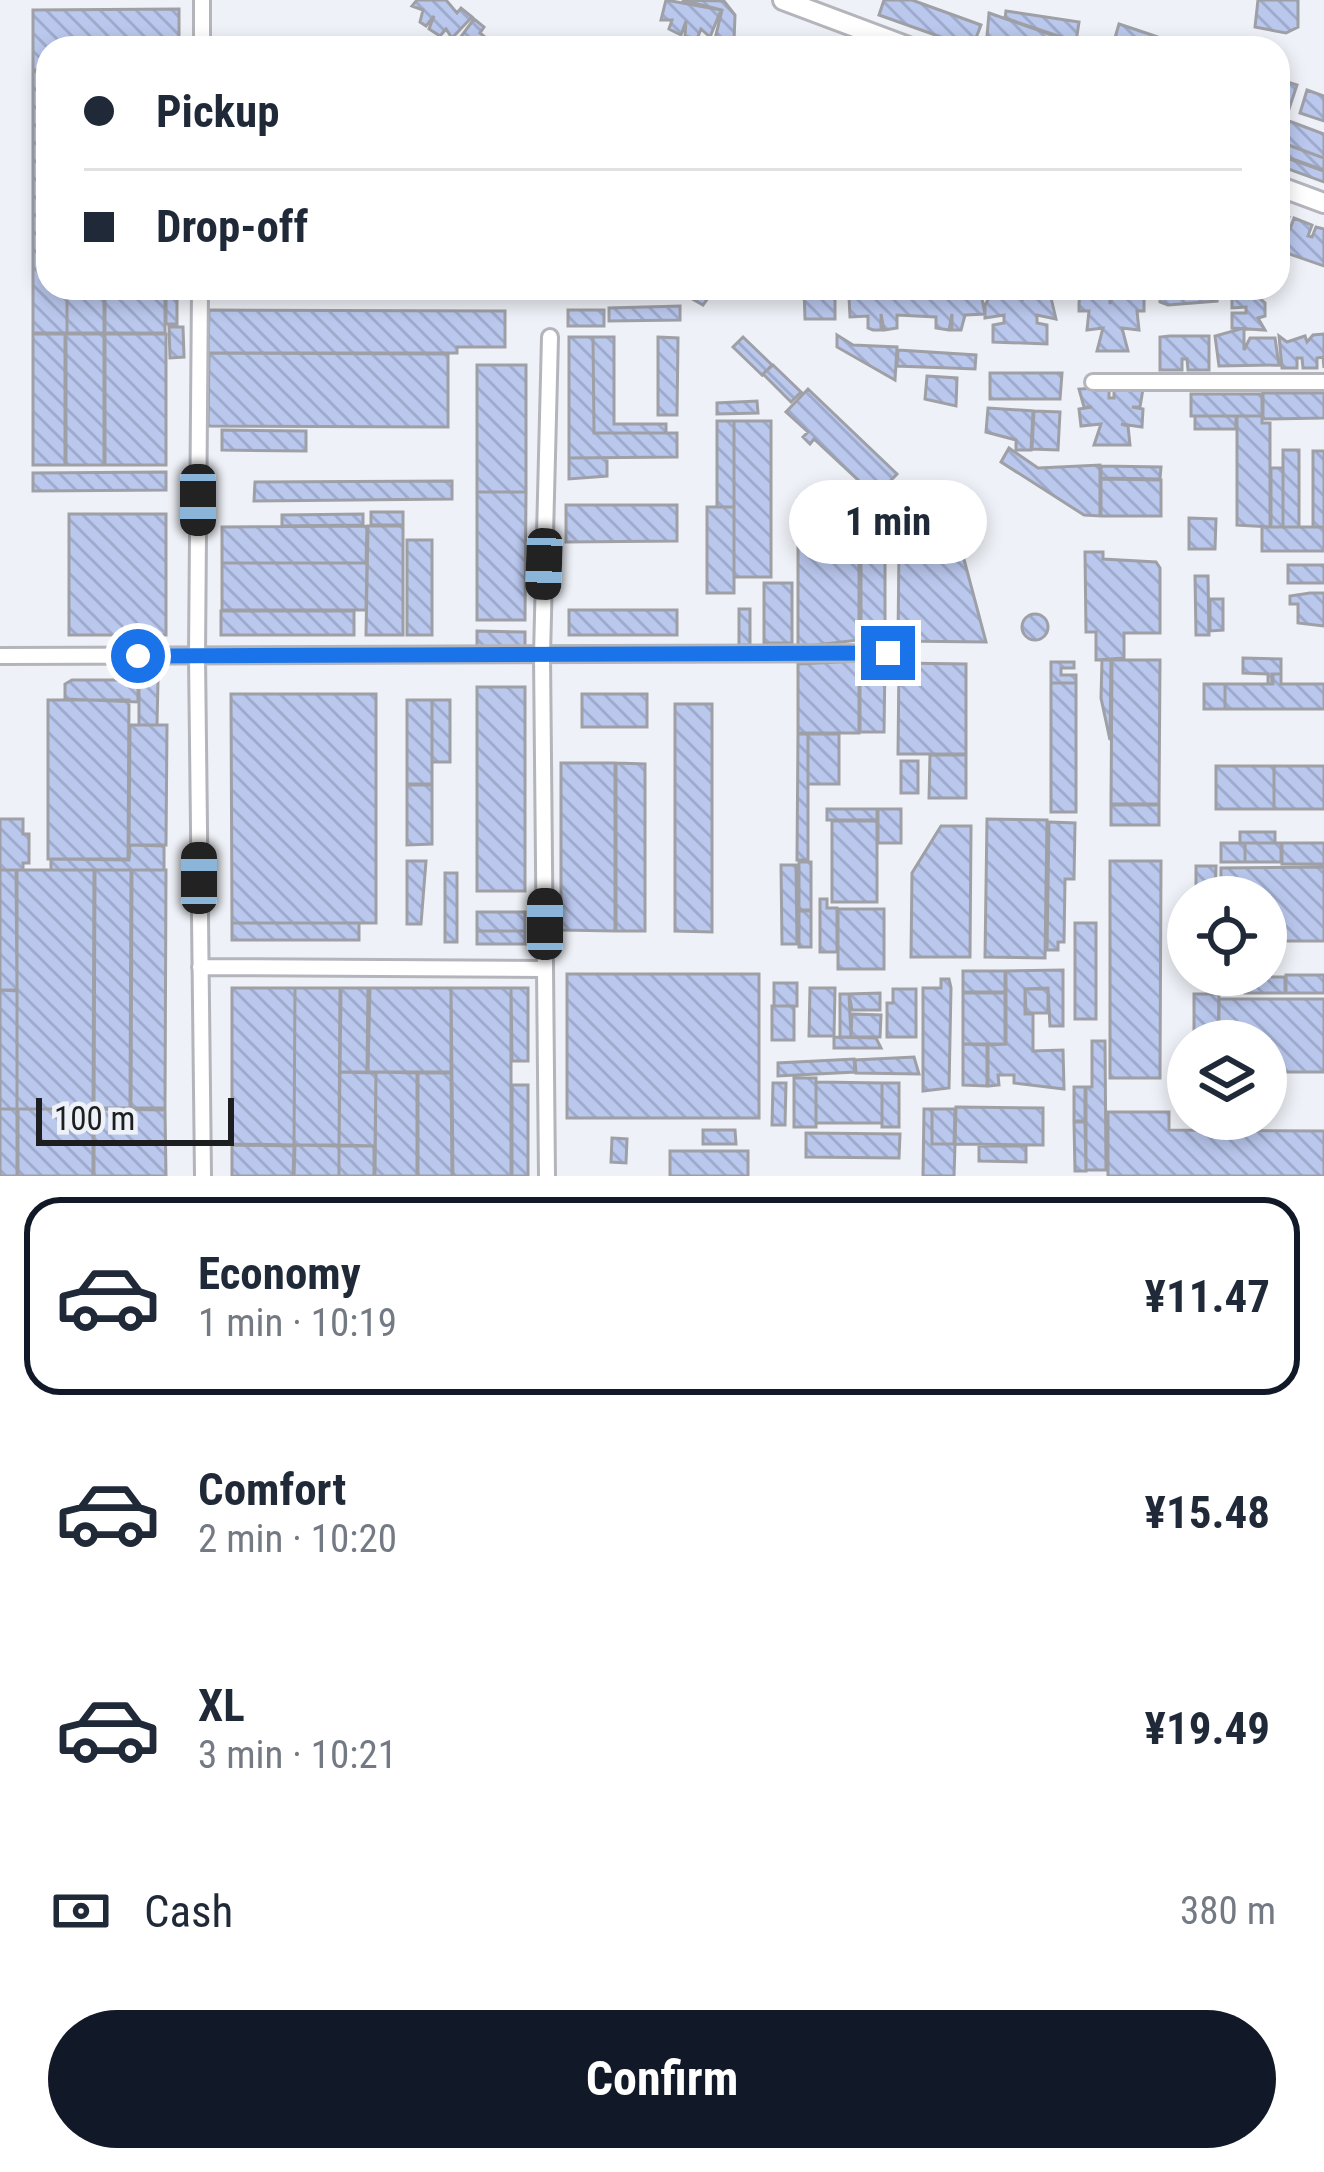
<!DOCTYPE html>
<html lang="en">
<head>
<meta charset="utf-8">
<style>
  body { margin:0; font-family:"Roboto Condensed",sans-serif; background:#f2f2f3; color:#1f2937; height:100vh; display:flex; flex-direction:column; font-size:45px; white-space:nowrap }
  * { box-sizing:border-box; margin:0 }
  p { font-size:39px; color:#747a83 }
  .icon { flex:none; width:66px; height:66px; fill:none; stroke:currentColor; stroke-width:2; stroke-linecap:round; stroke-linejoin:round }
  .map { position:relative; height:1176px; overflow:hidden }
  .drawer { display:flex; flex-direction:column; background:#fff; flex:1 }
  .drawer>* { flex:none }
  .hud { position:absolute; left:36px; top:36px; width:1254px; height:264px; border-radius:36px; box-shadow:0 6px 18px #0003; display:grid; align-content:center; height:264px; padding:0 48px; background:#fff }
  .tools { position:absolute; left:1167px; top:876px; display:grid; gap:24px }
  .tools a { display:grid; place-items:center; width:120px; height:120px; border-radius:50%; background:#fff; box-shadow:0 6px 18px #0003; font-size:60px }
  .scale { position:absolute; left:36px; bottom:30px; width:198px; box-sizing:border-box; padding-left:12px; border:6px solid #1d1e20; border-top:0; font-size:33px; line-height:42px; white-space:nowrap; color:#1d1e20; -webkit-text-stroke:9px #eef1f7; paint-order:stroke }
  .end { position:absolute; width:54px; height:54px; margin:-27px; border:15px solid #1a73e8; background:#fff; box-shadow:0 0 0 6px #fff }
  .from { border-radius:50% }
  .bubble { position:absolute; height:84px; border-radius:42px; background:#fff; box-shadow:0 6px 18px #0003; font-size:39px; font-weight:700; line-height:84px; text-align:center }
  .car { position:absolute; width:36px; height:72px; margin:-36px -18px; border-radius:15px; box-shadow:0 0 9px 3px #0007; background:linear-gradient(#222 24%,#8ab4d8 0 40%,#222 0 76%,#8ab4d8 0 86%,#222 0) }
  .hud b { display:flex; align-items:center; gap:42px; height:114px; font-size:45px }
  .hud b+b { border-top:3px solid #e0e1e3 }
  .hud i { width:30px; height:30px; background:#1f2937 }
  ul { padding:21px 0 0; list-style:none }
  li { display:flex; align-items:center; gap:36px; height:198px; margin:0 24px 18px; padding:0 24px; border:6px solid transparent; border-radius:36px }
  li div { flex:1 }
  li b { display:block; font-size:45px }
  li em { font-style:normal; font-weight:700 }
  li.current { border-color:#111827 }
  li>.icon { width:108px; height:108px; stroke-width:1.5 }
  .pay { display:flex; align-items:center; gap:30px; height:132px; padding:0 48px; font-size:45px }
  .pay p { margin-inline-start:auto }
  .primary-button { display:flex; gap:24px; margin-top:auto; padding:24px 48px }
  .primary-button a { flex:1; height:138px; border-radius:72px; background:#111827; color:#fff; font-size:48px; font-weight:700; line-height:138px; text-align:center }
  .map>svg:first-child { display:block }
  .building { fill:url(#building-back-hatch); stroke:#9ea0a6; stroke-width:3 }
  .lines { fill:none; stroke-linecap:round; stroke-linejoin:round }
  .street-casing { stroke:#b3b5bb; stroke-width:20 }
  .secondary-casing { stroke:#b3b5bb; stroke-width:24 }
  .street { stroke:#fff; stroke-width:14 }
  .secondary { stroke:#fff; stroke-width:18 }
  .route { stroke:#1a73e8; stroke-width:15 }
</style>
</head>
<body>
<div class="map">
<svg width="1324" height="1176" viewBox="0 0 1324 1176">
  <defs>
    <pattern id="building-back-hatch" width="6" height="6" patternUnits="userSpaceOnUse" patternTransform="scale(3)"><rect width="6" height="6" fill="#bac8ee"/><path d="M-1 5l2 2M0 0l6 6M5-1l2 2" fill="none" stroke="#9fabcc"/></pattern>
  </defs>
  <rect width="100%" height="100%" fill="#eef1f7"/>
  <path class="building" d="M417,0H446L457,13L461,8L472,17L452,38L446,29L440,36L429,29L434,16L426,26L420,22L423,10L412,6Z
    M666,0L721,10L710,37L701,29L697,39L685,36L686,21L681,35L669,29L672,20H661Z
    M682,0L724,1L735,15L734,42L715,39L722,10Z
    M884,0H912L981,25L972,48L879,15Z
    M1258,0H1298V27L1286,33L1255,27Z
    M179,9V48H48V70H33V10Z
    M1006,11L1079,22L1076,42L1005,18Z
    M989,13L1075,43L1073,48H986Z
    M474,19L484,27L480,33L498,48H463L457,42Z
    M1119,24L1149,34L1189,48H1112Z
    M33,71H48V288H67V333H33Z
    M1278,79L1297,85L1289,109L1278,106Z
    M1307,90L1324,96V121L1300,113Z
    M1281,118L1324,134V158L1278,141Z
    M1288,145L1324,158V170L1284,156Z
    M1284,157L1324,171V182L1280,166Z
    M1278,213L1289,217L1285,228L1290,229L1294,218L1312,225L1308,236L1312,237L1316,227L1324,229V266L1278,250Z
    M67,288H104V333H67Z
    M105,288H165V333H105Z
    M166,288H177V324H166Z
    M553,288H593V297H553Z
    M673,288H709L713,291L703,305Z
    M804,288H835V319H805Z
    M875,288V293L891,295L912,289V297L933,288L959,295L980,289L985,314L965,315L961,330H952V314L949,330L936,328V317L897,315V328L884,330L881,314V330H873L868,328V316L850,317L849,297L853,289Z
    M1012,288H1023V299L1029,294L1051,298L1056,319L1037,315V323L1047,325V344L993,342V325L1004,323V315L985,318V305L989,298L1012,294Z
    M1160,288H1217V301L1168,305L1160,302Z
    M1245,288H1264L1265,295L1258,297L1265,303V316L1258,318L1265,330L1232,328V313H1246V307L1232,308V293Z
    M1100,292H1110V304L1114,292H1125V298L1144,293V311H1137L1139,330L1122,328L1128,351H1097L1103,328L1087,330L1089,311H1079V304L1080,293L1100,298Z
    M680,306V320L609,321V308Z
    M209,310L505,311V347H457V353H208Z
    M568,310H604V326H568Z
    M169,327H183L184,357L170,358Z
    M1244,328V350L1250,338H1275L1279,365L1219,366L1215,336Z
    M33,334H65V465H33Z
    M66,334H104V465H66Z
    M105,334H166V465H105Z
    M1324,334V368L1323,357L1317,358V368H1303L1302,358H1297V368H1282L1279,336L1287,342L1305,336L1307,342L1313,335Z
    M837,335L853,345L897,347L895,380L837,347Z
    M1170,336H1209V370H1188L1187,359H1182V370H1160V337Z
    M569,337H593L594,433H677V457L569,458Z
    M593,337H614V424H666V433H594Z
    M658,337L678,338L677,415H658Z
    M743,337L772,365L762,375L733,347Z
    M898,350L976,355L975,369L897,366Z
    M209,353L448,354V427L208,426Z
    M477,365H526V492H477Z
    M773,365L801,392L791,402L763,374Z
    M990,373H1062L1060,399H990Z
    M927,376L957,378L956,406L925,399Z
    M1109,387V398H1114V387L1143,389L1140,407H1132L1143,409L1142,427L1121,424L1128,426L1130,445H1094L1101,424L1081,426L1079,409L1092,407H1084L1079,389Z
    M808,389L897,474L875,497L864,487L859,492L852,486L858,480L814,439L810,444L803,437L808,432L786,412Z
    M1263,393H1324V418L1263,419Z
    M1191,394H1262V416H1191Z
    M757,401L758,413L717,414V403Z
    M988,408L1033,411L1031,450H1016V440L986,432Z
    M1034,411L1060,412L1058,450L1032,449Z
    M1195,416H1236V429H1195Z
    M1237,416H1262V423H1270V527L1237,525Z
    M717,421H734V507H717Z
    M734,421H771V577H734Z
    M222,430L306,431V451L222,450Z
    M1009,448L1038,468L1100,465V516L1084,515L1001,462Z
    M1283,450H1299V527H1283Z
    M1313,451H1324V527H1313Z
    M569,458H607V476L569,479Z
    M1101,466L1161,467L1160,479L1101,478Z
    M1271,468H1283V527H1271Z
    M166,472V490L33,491V473Z
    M1101,479L1161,480V516H1101Z
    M452,481V499L254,501L255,482Z
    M477,492H526L525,620H477Z
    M798,499H827V521H798Z
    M566,505H677V541L566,542Z
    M707,507H734V593H707Z
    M834,507H919V523L834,524Z
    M371,512H403V525H371Z
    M69,514H166V635H69Z
    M363,514V525L282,526V515Z
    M1189,518L1216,519L1215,549H1189Z
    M367,526L366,563H222V527Z
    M368,526H403V635H366Z
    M1262,527H1324V551H1262Z
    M407,540H432V635H407Z
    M798,543H859V640L798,647Z
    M899,547L961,548L986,642L898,641Z
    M1085,552H1103V559L1156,562L1160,568V633H1124V658L1096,660V632H1086Z
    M861,553H885V642H861Z
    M222,563H367L366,610H222Z
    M1288,565H1324V583H1288Z
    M1195,576H1208L1209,635H1196Z
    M764,583H792V643H764Z
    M1310,593H1324V626L1298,623V604H1290V596Z
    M1210,599H1223V630L1210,631Z
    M739,609H750V645H739Z
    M569,610H677V635H569Z
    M221,611H354V635H221Z
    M1022 627a13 13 0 1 1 26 0a13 13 0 1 1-26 0Z
    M477,631L525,632V650L477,649Z
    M1243,658L1281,659V674H1272V684H1268V674L1243,673Z
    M860,660H885L884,732H860Z
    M1102,660H1111L1110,740L1101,698Z
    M1112,660H1160L1159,804H1111Z
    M859,661V733H798V664Z
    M1051,662H1074V668H1061V675H1076V683H1051Z
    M899,663L966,664V754H898Z
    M1273,674H1281V684H1324V709H1225V684H1273Z
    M72,680H138V702L65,699V684Z
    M139,680H158L157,725H139Z
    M1051,683H1076V812H1051Z
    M1204,684H1225V709H1204Z
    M477,687H525V891H477Z
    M231,694H376V923H232Z
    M582,694H647V727H582Z
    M48,700H129L128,859H48Z
    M407,700H432V784H407Z
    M432,700H450V762H432Z
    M675,704H712V932L675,931Z
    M130,725H167L166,845H129Z
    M798,734H808V860H797Z
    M808,734H839V784H808Z
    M930,755H966V798H929Z
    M901,761H918V793H901Z
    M561,763H615V931L561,930Z
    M616,763L645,764V931H616Z
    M1216,766H1274V809H1216Z
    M1274,766H1324V809H1274Z
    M407,785H432V844L407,845Z
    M1111,805H1159V825H1111Z
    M827,809H877V820H827Z
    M878,809H901V843H878Z
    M0,819H23V834H29V863H23V870H0Z
    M987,819L1047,820L1045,958L985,957Z
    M832,821H877V902H832Z
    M1049,822L1075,823L1074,879H1065L1064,942H1058V950H1047Z
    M941,826H971L970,957H911L912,873Z
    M1240,832H1275V843H1240Z
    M1221,843H1245V862H1221Z
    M1245,843H1281V862H1245Z
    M1282,843H1324V864H1282Z
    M130,845L164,846V870H51V859L129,860Z
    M407,861H426L421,924H407Z
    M1110,861H1161L1160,1078H1110Z
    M799,862H811V910H799Z
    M781,865H796L797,944H782Z
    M1196,866H1216L1215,897H1196Z
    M1324,867V941H1266V897H1221V868Z
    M0,870H16L17,990H0Z
    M17,870H94L93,1109H17Z
    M95,870H131L130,1108H94Z
    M132,870H166L165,1108H131Z
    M445,873H457V942H445Z
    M820,899H827V908H837V952H820Z
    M838,909H884V969H838Z
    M799,911H811V947H799Z
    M477,912H525V931H477Z
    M232,923H359V940H232Z
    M1075,923H1096V1019H1075Z
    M477,931H525V944H477Z
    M1063,970V1026H1050L1048,988L1025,989V1014H1033V1051L1063,1050L1064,1089L1014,1083V1075H998L999,1085L988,1086V1045L1006,1044V971Z
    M963,971H1005V992H963Z
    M567,974H759V1118H567Z
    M1286,975H1324V993H1286Z
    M1245,977H1285V993H1245Z
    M941,979H949L951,988L949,1088L923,1091V988H941Z
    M774,983H797V1006H774Z
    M232,988H295L294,1145L232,1144Z
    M295,988H340L339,1145H294Z
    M341,988H368L367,1072H340Z
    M370,988H451V1072H368Z
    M451,988H511V1176H453Z
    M511,988H528V1061H512Z
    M810,988H835L834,1036H809Z
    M893,989H916V1037H887V1003H893Z
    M1025,989H1048V1013H1026Z
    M0,990L17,991V1109H0Z
    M880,993V1010H852L849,994Z
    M963,993H1005V1044H963Z
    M840,994H849L851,1037H840Z
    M1194,994H1219L1218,1041H1194Z
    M1219,999H1324V1072H1266V1041H1219Z
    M772,1006H794V1040H772Z
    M852,1014L881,1015L880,1037H851Z
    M834,1037L876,1038L881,1048H834Z
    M1092,1041H1105L1106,1170H1086V1087H1092Z
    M963,1044L987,1045V1086L963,1085Z
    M914,1057L919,1074L856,1073L855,1060Z
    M854,1059L855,1072L778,1076V1063Z
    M340,1072L376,1073L375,1146L339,1145Z
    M376,1072L417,1073V1176H375Z
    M418,1073H451L452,1176H418Z
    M794,1078H816V1127H794Z
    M816,1082L882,1083V1123H816Z
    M773,1083H786L785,1125H772Z
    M882,1083H899V1127H882Z
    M512,1085H528V1176H512Z
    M1074,1087H1085V1121H1074Z
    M956,1107L1043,1108V1145L955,1144Z
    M0,1109H17V1176H0Z
    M18,1109H93V1176H18Z
    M94,1109L165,1110L166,1176H94Z
    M924,1109H932V1144H955L954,1176H923Z
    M932,1109H955L954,1144H932Z
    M1108,1112H1169V1130L1324,1131V1176H1108Z
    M1074,1122H1085L1086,1171H1075Z
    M703,1130H735L736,1144H703Z
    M806,1133L900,1134L899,1158L806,1157Z
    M612,1138L627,1139L626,1163L611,1162Z
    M232,1145L294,1146L293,1176H232Z
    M295,1145L339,1146V1176H294Z
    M339,1146H374V1176H339Z
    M979,1146H1026V1162L979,1161Z
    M670,1151H748V1176H670Z"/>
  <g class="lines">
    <defs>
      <path id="street" d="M202,48V0
        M200,288L197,656L203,1176
        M1093,382H1324
        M0,656L888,653
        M200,967L545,969
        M547,1176L542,655L550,337"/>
      <path id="secondary" d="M783,0L911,48
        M1278,186L1324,203"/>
    </defs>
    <use href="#street" class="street-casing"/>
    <use href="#secondary" class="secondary-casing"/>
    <use href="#street" class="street"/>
    <use href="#secondary" class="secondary"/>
  </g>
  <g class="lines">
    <path class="route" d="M138,656L888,653"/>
  </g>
</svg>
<div class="tools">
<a><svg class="icon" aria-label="locate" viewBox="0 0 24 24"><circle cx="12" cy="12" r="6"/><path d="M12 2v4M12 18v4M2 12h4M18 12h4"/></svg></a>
<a><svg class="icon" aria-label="layers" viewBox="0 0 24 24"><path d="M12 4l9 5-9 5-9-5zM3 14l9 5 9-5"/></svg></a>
</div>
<div class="scale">100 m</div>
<i class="end from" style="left:138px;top:656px"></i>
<i class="end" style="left:888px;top:653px"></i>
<div class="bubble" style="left:789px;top:480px;width:198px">1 min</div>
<i class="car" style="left:198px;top:500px;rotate:180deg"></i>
<i class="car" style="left:544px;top:564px;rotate:182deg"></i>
<i class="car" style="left:199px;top:878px;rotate:0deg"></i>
<i class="car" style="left:545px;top:924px;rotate:0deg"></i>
<div class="hud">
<b><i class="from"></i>Pickup</b>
<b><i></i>Drop-off</b>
</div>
</div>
<section class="drawer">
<ul>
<li class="current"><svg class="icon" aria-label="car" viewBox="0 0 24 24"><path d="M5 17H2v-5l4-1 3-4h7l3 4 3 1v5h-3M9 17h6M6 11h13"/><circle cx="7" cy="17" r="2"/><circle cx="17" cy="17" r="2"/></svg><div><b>Economy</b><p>1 min · 10:19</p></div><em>¥11.47</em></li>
<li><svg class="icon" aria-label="car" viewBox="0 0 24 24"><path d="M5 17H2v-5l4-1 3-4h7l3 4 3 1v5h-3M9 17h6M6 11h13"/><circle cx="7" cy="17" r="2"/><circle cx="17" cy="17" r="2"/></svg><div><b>Comfort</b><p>2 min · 10:20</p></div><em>¥15.48</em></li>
<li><svg class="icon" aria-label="car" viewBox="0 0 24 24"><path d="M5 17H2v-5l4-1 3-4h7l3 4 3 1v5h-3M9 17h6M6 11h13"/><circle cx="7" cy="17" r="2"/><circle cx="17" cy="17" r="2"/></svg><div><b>XL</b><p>3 min · 10:21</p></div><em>¥19.49</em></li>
</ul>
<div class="pay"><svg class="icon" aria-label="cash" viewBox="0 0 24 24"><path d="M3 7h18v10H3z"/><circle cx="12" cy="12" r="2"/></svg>Cash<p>380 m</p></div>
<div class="primary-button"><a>Confirm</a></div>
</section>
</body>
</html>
